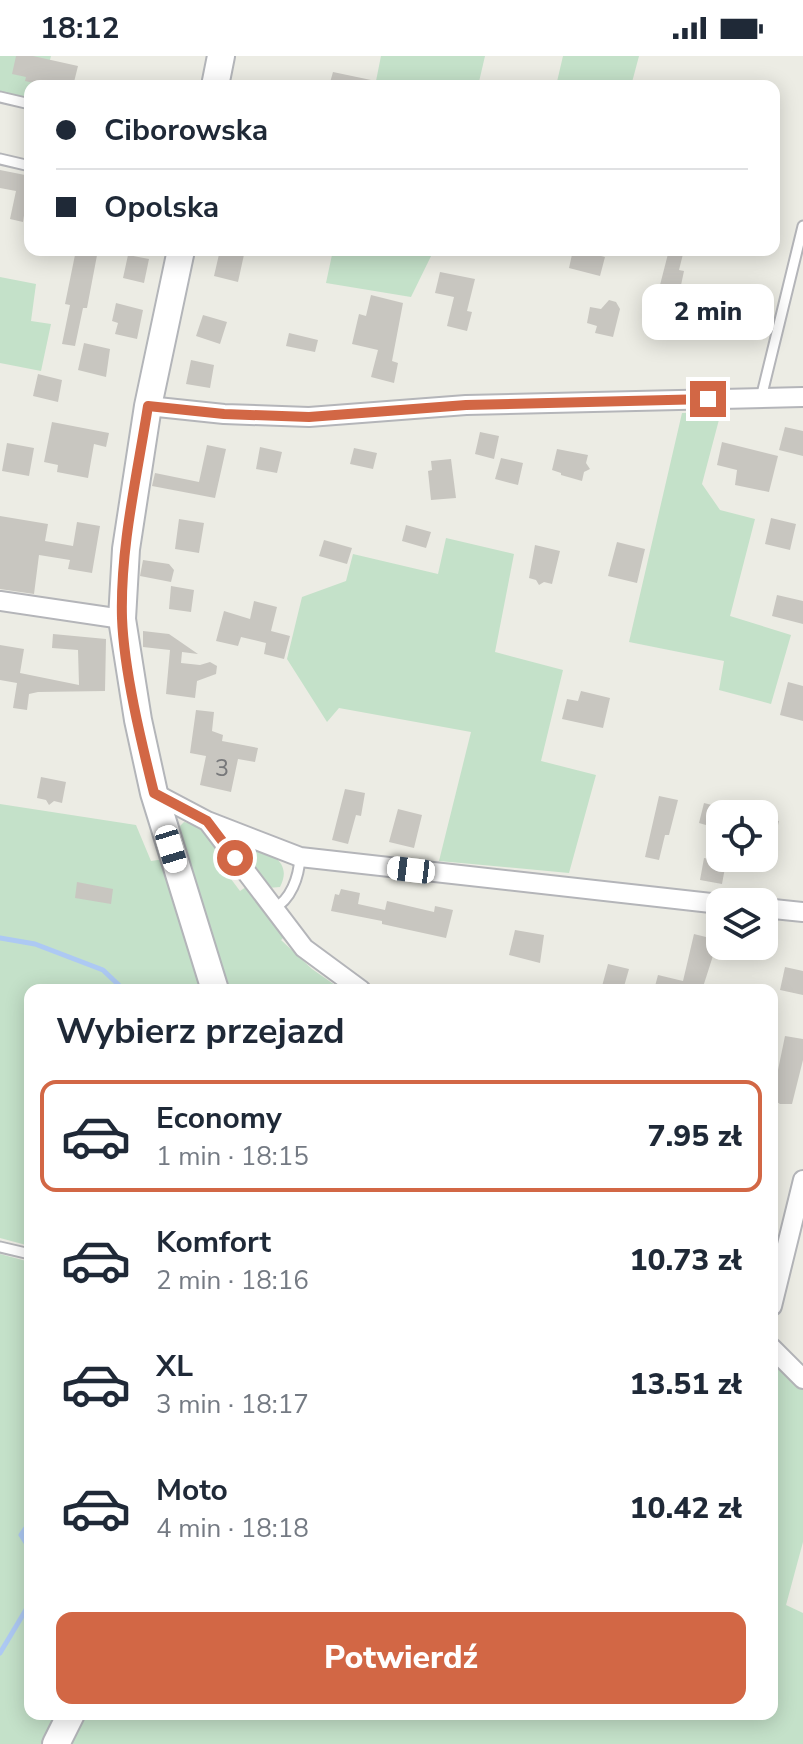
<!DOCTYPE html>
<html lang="pl">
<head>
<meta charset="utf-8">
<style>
  body { margin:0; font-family:"Nunito Sans",sans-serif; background:#f2f2f3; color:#1f2937; height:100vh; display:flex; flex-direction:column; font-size:30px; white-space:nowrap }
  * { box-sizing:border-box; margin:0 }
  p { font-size:26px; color:#747a83 }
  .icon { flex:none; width:44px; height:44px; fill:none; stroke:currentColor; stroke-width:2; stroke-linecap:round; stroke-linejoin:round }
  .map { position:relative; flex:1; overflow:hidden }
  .panel { position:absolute; left:24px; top:928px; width:754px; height:736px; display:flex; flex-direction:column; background:#fff; border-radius:16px; box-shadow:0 4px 20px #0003 }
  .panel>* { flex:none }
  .guide { position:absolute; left:24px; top:24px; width:756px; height:176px; border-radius:16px; box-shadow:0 4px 20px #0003; display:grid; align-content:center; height:176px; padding:0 32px; background:#fff }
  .fabs { position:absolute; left:706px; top:744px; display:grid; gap:16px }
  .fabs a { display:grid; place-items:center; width:72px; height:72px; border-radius:16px; background:#fff; box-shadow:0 4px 20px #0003; font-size:40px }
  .end { position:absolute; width:36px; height:36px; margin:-18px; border:10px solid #d26745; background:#fff; box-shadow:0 0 0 4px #fff }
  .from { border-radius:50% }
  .bubble { position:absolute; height:56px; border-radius:16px; background:#fff; box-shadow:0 4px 20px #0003; font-size:26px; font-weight:800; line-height:56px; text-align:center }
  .car { position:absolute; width:24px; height:48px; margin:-24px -12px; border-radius:10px; box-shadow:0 0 6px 2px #0007; background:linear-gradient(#fff 24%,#345 0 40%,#fff 0 76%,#345 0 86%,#fff 0) }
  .guide b { display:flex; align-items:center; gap:28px; height:76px; font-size:30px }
  .guide b+b { border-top:2px solid #e0e1e3 }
  .guide i { width:20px; height:20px; background:#1f2937 }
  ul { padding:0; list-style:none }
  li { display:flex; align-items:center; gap:24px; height:112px; margin:0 16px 12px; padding:0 16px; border:4px solid transparent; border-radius:16px }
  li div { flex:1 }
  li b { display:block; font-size:30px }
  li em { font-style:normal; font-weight:800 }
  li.active { border-color:#d26745 }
  li>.icon { width:72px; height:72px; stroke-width:1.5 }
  h2 { padding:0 32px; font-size:36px; line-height:96px }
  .button { display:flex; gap:16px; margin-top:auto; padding:16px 32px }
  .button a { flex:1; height:92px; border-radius:16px; background:#d26745; color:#fff; font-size:32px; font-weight:800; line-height:92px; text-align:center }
  .status { display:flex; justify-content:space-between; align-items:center; height:56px; padding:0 40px; background:#fff; direction:ltr }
  .status svg { height:22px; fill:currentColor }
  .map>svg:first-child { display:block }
  .green { fill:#c4e1c9 }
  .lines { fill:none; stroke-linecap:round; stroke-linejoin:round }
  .stream { stroke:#adc9f3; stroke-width:5 }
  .building { fill:#c8c6c0 }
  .lane-casing { stroke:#b4b5b9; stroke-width:13 }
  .street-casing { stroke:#b4b5b9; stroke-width:22 }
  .secondary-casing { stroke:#b3b5b9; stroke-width:30 }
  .lane { stroke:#fff; stroke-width:9 }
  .street { stroke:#fff; stroke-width:18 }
  .secondary { stroke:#fff; stroke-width:26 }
  .route { stroke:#d26745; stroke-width:10 }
  .labels { text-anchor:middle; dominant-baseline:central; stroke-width:6; stroke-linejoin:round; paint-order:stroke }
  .number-label { font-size:24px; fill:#77787a }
</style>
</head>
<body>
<div class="status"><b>18:12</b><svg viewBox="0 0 49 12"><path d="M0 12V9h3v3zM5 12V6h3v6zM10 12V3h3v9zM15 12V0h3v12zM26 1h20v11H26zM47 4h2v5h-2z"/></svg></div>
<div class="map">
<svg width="803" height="1688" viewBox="0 0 803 1688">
  <rect width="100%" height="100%" fill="#ecece4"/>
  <path class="green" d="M0,0H51L43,30H30V54L0,47Z
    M381,0H485L478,30H375Z
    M563,0H639L631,30H556Z
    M333,194H434L411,241L326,227Z
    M0,221L36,228L31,265L51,268L41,315L0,307Z
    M721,356L702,428L720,454L755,463L730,560L791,579L771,648L719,634L724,605L629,586L682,357Z
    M446,482L514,498L495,596L563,614L541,705L596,719L569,817L439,805L471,676L339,652L327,666L287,603L302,541L346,525L353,498L438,518Z
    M0,748L136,769L151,805L179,801L176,774L184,766L198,769L237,818L231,823L240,835L246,831L284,881L281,884L312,913L342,934H30V1190L0,1182Z
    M230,784C253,792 297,798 280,831L268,832Z
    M0,1198L30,1206V1658H772V1302L803,1331V1486L786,1549L803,1557V1688H0Z"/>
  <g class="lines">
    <path class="stream" d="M0,882L35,888L103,914L124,934
      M30,1466L21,1479L30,1493
      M0,1597L30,1547"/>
  </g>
  <path class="building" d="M16,0H33L78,10L73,30H47L25,25L26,21L12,18Z
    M333,16L371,24L370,30H329Z
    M0,114L30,120L23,166L10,163L16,135L0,132Z
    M76,194H98L87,252H83L75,290L62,288L70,249L65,248Z
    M220,194H245L238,226L214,220Z
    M573,194H594L593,198L605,201L600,220L569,212Z
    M669,194H684L679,214L684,215L680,234L660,229Z
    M128,199L149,203L144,227L123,222Z
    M440,216L475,223L467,255L472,256L467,275L447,270L454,241L435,237Z
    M371,239L403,247L392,305L398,307L394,327L371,321L378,294L352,288L359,258L366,260Z
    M609,244L616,246L620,253L613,281L595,277L597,270L587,267L590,251L601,253Z
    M116,247L143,254L137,283L115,278L118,267L112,265Z
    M203,259L227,266L220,288L196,280Z
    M289,277L318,284L315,296L286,290Z
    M84,287L110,293L106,321L78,314Z
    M191,304L214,309L210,332L186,328Z
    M38,318L62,324L58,346L33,340Z
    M52,366L109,377L106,391L94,388L88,422L57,416L58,409L44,406Z
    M785,371L803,375V400L779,394Z
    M480,376L499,380L494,403L475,398Z
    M722,386L778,400L769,436L735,429L737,414L717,409Z
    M7,387L34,392L29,420L2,415Z
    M207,389L226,393L215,442L152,430L155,417L199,426Z
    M260,391L282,396L277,417L256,413Z
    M354,392L377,397L373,413L350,408Z
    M557,393L588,399L586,407L590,413L584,416L582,425L561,419V417L552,414Z
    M501,402L523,407L518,429L495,423Z
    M451,403L456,442L431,444L428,415L432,414L431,405Z
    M0,460L48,468L45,485L73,490L77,466L100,470L92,517L68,513L70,504L39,499L34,538L0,533Z
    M771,462L796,468L790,494L765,488Z
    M179,463L204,467L199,497L175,493Z
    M406,469L431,476L426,492L402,485Z
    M324,484L352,492L347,508L319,500Z
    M617,486L645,493L637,527L608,520Z
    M535,489L560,495L552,528L544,526L539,529L536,524L529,522Z
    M143,504L169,508L174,514L171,526L140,520Z
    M171,530L194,534L191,556L169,553Z
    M777,539L803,545V568L772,560Z
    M254,545L277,551L271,575L290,580L284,603L264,598L266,587L241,581L238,590L216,585L224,555L250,563Z
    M143,575L169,578L198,598L182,596L181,607L200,609L210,606L217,610L216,618L197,625L195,642L166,638L170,594L143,591Z
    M53,578L106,583L105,635L38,636L29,638L27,654L13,652L17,627L0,624V589L24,593L20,617L79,629L78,594L52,592Z
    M788,626L803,630V665L780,659Z
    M581,635L610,642L603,672L562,663L567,643L578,645Z
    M196,654L214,656L212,675L223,679L222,685L258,692L255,706L238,703L231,736L200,729L206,700L190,697Z
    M41,721L66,726L62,747L54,745L49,749L46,744L37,742Z
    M345,733L365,737L361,760L356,759L348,788L332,784Z
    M659,740L678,744L669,779H665L659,804L645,801Z
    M704,747L720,751V773L699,767Z
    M398,753L422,759L414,792L389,786Z
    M766,762L779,765L769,807H764Z
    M704,802L726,806L722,828L700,824Z
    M77,826L113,833L111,848L75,842Z
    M341,833L360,837L358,848L385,854L387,845L434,856L435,850L453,854L446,882L382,868V865L331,855L335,838L339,839Z
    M515,874L544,879L540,907L509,899Z
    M694,878L718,884L703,931L700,930V934H654L658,919L683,925Z
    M608,908L629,913L623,934H601Z
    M785,911L803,915V939L780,934Z
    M785,980L803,983V1004L792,1048H780L772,1043Z"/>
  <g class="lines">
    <defs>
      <path id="lane" d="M0,41L30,48
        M0,103L30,110
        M761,342L803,170
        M273,853C291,844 299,821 300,801
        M0,1191L30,1198"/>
      <path id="street" d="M148,350L224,358L309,361L466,349L803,341
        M0,545L122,563
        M154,737L207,765L300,801L720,848
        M209,767L304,892L361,934
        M764,852L803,856
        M772,1250L803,1124
        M772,1292L803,1323"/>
      <path id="secondary" d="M215,30L221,0
        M181,194L148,350L126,493L122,563L138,664L154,737L215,934
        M56,1688L71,1658"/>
    </defs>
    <use href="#lane" class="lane-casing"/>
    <use href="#street" class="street-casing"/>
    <use href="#secondary" class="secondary-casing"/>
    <use href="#lane" class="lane"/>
    <use href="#street" class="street"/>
    <use href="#secondary" class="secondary"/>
  </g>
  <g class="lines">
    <path class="route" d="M235,802L207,765L154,737C141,685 124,615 122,562C120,492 137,420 148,350L224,358L309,361L466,349L708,343"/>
  </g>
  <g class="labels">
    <g class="number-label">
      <text x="222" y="712">3</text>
    </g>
  </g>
</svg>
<div class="fabs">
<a><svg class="icon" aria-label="locate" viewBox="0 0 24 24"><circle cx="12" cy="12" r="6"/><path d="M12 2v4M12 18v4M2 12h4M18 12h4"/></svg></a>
<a><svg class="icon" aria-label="layers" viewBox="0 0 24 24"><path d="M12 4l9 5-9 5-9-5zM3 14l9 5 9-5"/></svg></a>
</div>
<i class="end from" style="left:235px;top:802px"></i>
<i class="end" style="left:708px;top:343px"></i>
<div class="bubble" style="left:642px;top:228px;width:132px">2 min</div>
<i class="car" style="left:171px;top:793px;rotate:163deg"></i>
<i class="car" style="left:411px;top:814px;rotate:277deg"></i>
<div class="guide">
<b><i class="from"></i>Ciborowska</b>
<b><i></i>Opolska</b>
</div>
<section class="panel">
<h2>Wybierz przejazd</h2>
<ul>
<li class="active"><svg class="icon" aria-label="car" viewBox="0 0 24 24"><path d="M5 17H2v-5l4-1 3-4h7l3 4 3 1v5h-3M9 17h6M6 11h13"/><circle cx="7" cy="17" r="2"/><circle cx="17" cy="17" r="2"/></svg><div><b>Economy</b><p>1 min · 18:15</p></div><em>7.95 zł</em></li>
<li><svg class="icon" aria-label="car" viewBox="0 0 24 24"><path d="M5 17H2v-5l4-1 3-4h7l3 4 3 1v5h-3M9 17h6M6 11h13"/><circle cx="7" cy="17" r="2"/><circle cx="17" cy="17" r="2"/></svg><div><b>Komfort</b><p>2 min · 18:16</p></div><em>10.73 zł</em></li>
<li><svg class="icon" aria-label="car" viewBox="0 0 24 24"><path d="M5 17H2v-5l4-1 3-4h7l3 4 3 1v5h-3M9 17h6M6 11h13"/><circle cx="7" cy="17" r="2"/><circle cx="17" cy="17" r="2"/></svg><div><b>XL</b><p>3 min · 18:17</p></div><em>13.51 zł</em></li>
<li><svg class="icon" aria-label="car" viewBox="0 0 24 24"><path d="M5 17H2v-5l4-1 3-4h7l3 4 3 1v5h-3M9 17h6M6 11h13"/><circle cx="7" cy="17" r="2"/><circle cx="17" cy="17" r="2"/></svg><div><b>Moto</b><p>4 min · 18:18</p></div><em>10.42 zł</em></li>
</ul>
<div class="button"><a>Potwierdź</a></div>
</section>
</div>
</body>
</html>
